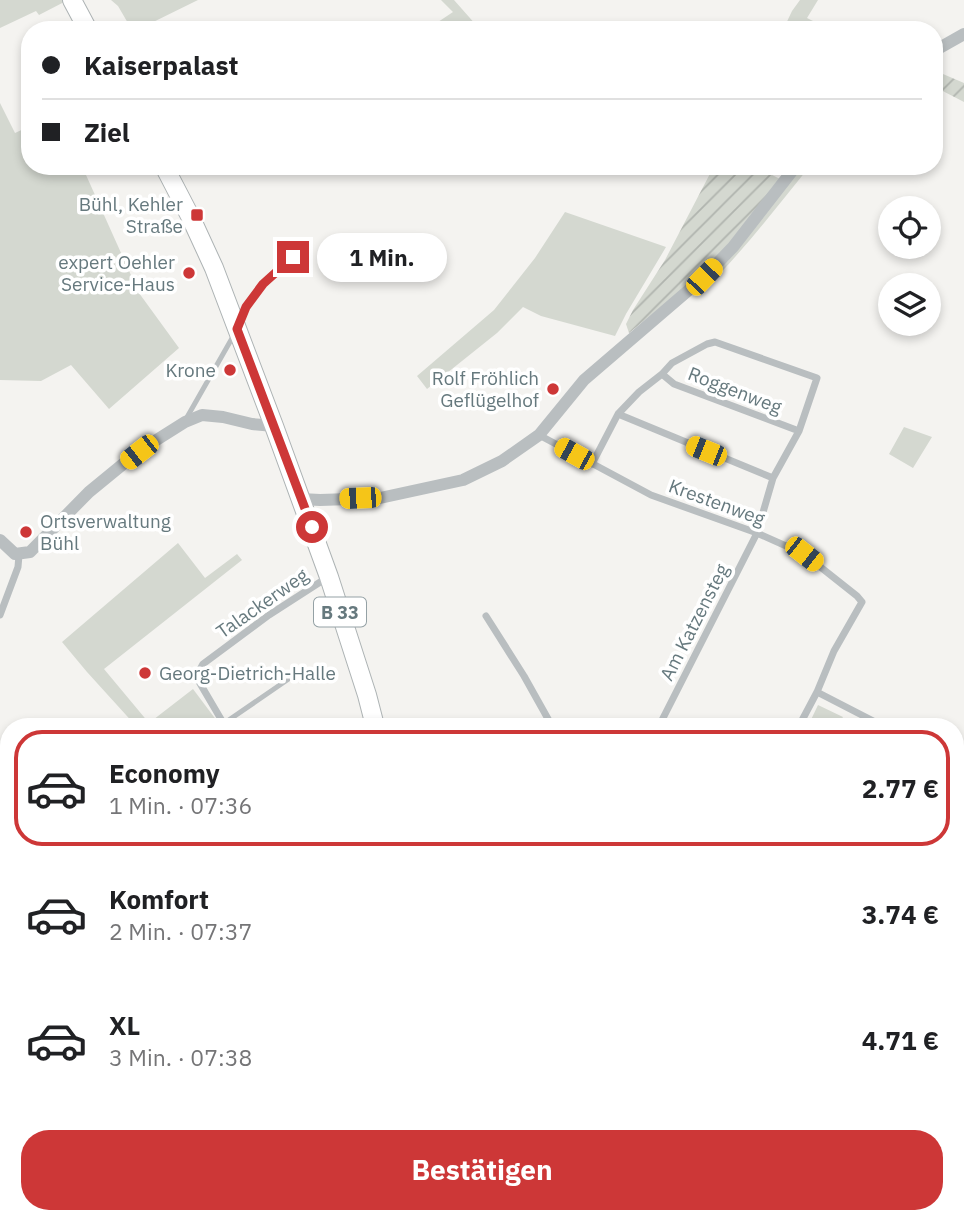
<!DOCTYPE html>
<html lang="de">
<head>
<meta charset="utf-8">
<style>
  body { margin:0; font-family:"IBM Plex Sans",sans-serif; background:#f2f2f2; color:#202124; height:100vh; display:flex; flex-direction:column; font-size:26px; white-space:nowrap }
  * { box-sizing:border-box; margin:0 }
  p { font-size:23px; color:#757577 }
  .icon { flex:none; width:38px; height:38px; fill:none; stroke:currentColor; stroke-width:2; stroke-linecap:round; stroke-linejoin:round }
  .map { position:relative; flex:1; overflow:hidden }
  .panel { position:absolute; left:0px; top:718px; width:964px; height:506px; display:flex; flex-direction:column; background:#fff; border-radius:28px 28px 0 0; box-shadow:0 4px 10px #0003 }
  .panel>* { flex:none }
  .hud { position:absolute; left:21px; top:21px; width:922px; height:154px; border-radius:28px; box-shadow:0 4px 10px #0003; display:grid; align-content:center; height:154px; padding:0 21px; background:#fff }
  .tools { position:absolute; left:878px; top:196px; display:grid; gap:14px }
  .tools a { display:grid; place-items:center; width:63px; height:63px; border-radius:50%; background:#fff; box-shadow:0 4px 10px #0003; font-size:35px }
  .end { position:absolute; width:32px; height:32px; margin:-16px; border:9px solid #cd3737; background:#fff; box-shadow:0 0 0 4px #fff }
  .from { border-radius:50% }
  .bubble { position:absolute; height:49px; border-radius:24px; background:#fff; box-shadow:0 4px 10px #0003; font-size:23px; font-weight:700; line-height:49px; text-align:center }
  .car { position:absolute; width:21px; height:42px; margin:-21px -10px; border-radius:9px; box-shadow:0 0 5px 2px #0007; background:linear-gradient(#f5c518 24%,#345 0 40%,#f5c518 0 76%,#345 0 86%,#f5c518 0) }
  .hud b { display:flex; align-items:center; gap:24px; height:66px; font-size:26px }
  .hud b+b { border-top:2px solid #e0e0e0 }
  .hud i { width:18px; height:18px; background:#202124 }
  ul { padding:12px 0 0; list-style:none }
  li { display:flex; align-items:center; gap:21px; height:116px; margin:0 14px 10px; padding:0 7px; border:4px solid transparent; border-radius:28px }
  li div { flex:1 }
  li b { display:block; font-size:26px }
  li em { font-style:normal; font-weight:700 }
  li.active { border-color:#cd3737 }
  li>.icon { width:63px; height:63px; stroke-width:1.5 }
  .button { display:flex; gap:14px; margin-top:auto; padding:14px 21px }
  .button a { flex:1; height:80px; border-radius:28px; background:#cd3737; color:#fff; font-size:28px; font-weight:700; line-height:80px; text-align:center }
  .map>svg:first-child { display:block }
  .green { fill:#d4d8d0 }
  .garden { fill:url(#garden-furrows) }
  .lines { fill:none; stroke-linecap:round; stroke-linejoin:round }
  .primary-casing { stroke:#adb3b4; stroke-width:20 }
  .service { stroke:#b9bec0; stroke-width:5 }
  .minor { stroke:#b9bec0; stroke-width:7 }
  .tertiary { stroke:#b9bec0; stroke-width:12 }
  .primary { stroke:#fff; stroke-width:18 }
  .route { stroke:#cd3737; stroke-width:9 }
  .poi-dot { fill:#cd3737; stroke:#fff; stroke-width:2.5 }
  .labels { text-anchor:middle; dominant-baseline:central; stroke-width:7; stroke-linejoin:round; paint-order:stroke }
  .shield { fill:#fff; stroke:#94a1a5; stroke-width:2 }
  .shield-label { font-size:18px; font-weight:bold; fill:#66797e }
  .poi-label { font-size:19px; fill:#66797e; stroke:#fff; text-anchor:end }
  .street-label { font-size:19px; fill:#66797e; stroke:#fff }
</style>
</head>
<body>
<div class="map">
<svg width="964" height="1223" viewBox="0 0 964 1223">
  <defs>
    <pattern id="garden-furrows" width="10" height="10" patternUnits="userSpaceOnUse" patternTransform="scale(1.75)"><rect width="10" height="10" fill="#d4d8d0"/><path d="M-1 1l2-2M0 10L10 0M9 11l2-2" fill="none" stroke="#b0b4ae"/></pattern>
  </defs>
  <rect width="100%" height="100%" fill="#f4f3f0"/>
  <path class="green" d="M0,0H68L39,15L36,11L0,28Z
    M111,0H198L137,30H132L118,6Z
    M441,0H454L477,26L473,30H426L453,12Z
    M800,0H818L807,18L827,28L826,30H783L792,11Z
    M0,103L15,133L30,126V166H82L139,293L179,348L109,409L71,365L41,381L0,380Z
    M802,166H810C776,208 743,251 705,289L700,287L754,228Z
    M565,212L666,247L626,314L615,336L541,316L523,307L497,333L427,389L417,376L494,310L535,258Z
    M904,427L932,437L913,468L889,454Z
    M178,543L205,578L237,554L242,560L104,669L149,723L193,689L217,721L208,726H136L87,672L62,642Z
    M818,705L843,717L838,726H808Z
    M9,935V1156L0,1139V936Z
    M46,1215H230L228,1223H53Z
    M516,1215H578L564,1223H521Z"/>
  <path class="garden" d="M936,71L964,83V102L935,87V72Z
    M714,166H755L780,179L726,247L689,284L629,333L626,324L633,310L665,260Z"/>
  <g class="lines">
    <defs>
      <path id="primary" d="M72,0L88,30
        M164,166L191,218L214,268L274,426L329,577L367,695L375,726
        M499,1214L503,1223"/>
    </defs>
    <use href="#primary" class="primary-casing"/>
    <path class="service" d="M240,321C252,294 271,276 293,257
      M186,419L235,333
      M223,724L290,678
      M0,813L9,814
      M513,1214L518,1223"/>
    <path class="minor" d="M662,374L674,384L799,431
      M618,414L773,478
      M539,435L651,495L757,533L804,554L857,596L862,602L834,651L817,692L799,726
      M592,464L618,414L639,392L662,374L672,363L707,344L715,342L817,378L799,431L773,478L757,533L659,726
      M0,615L18,567L19,555
      M486,616L524,676L552,726
      M817,692L883,726
      M225,726L198,680V673L203,664L269,615L328,577
      M0,860L3,865L9,867
      M480,1214L482,1223
      M319,1223L322,1214"/>
    <path class="tertiary" d="M934,51L964,34
      M301,499L320,500L380,498L463,480L502,461L539,435L584,380L704,277L733,247L796,166
      M0,540L15,554L30,552L89,492L139,451L185,422L202,415L223,417L252,424L274,426"/>
    <use href="#primary" class="primary"/>
  </g>
  <g class="lines">
    <path class="route" d="M293,257L263,284L246,307L237,329L312,527"/>
  </g>
  <g class="poi-dot">
    <rect x="190" y="208" width="14" height="14" rx="3.5"/>
    <circle cx="189" cy="273" r="7"/>
    <circle cx="230" cy="370" r="7"/>
    <circle cx="553" cy="389" r="7"/>
    <circle cx="26" cy="532" r="7"/>
    <circle cx="145" cy="673" r="7"/>
  </g>
  <g class="labels">
    <rect class="shield" x="314" y="597.5" width="52" height="29" rx="5"/>
    <g class="shield-label">
      <text x="340" y="612">B 33</text>
    </g>
    <g class="poi-label">
      <text x="183" y="204">Bühl, Kehler<tspan x="183" dy="22">Straße</tspan></text>
      <text x="175" y="262">expert Oehler<tspan x="175" dy="22">Service-Haus</tspan></text>
      <text x="216" y="370">Krone</text>
      <text x="539" y="378">Rolf Fröhlich<tspan x="539" dy="22">Geflügelhof</tspan></text>
      <text x="40" y="521" text-anchor="start">Ortsverwaltung<tspan x="40" dy="22">Bühl</tspan></text>
      <text x="159" y="673" text-anchor="start">Georg-Dietrich-Halle</text>
    </g>
    <g class="street-label">
      <text transform="translate(735 390) rotate(21)">Roggenweg</text>
      <text transform="translate(717 502) rotate(20)">Krestenweg</text>
      <text transform="translate(262 603) rotate(-35)">Talackerweg</text>
      <text transform="translate(694 622) rotate(-63)">Am Katzensteg</text>
    </g>
  </g>
</svg>
<div class="tools">
<a><svg class="icon" aria-label="locate" viewBox="0 0 24 24"><circle cx="12" cy="12" r="6"/><path d="M12 2v4M12 18v4M2 12h4M18 12h4"/></svg></a>
<a><svg class="icon" aria-label="layers" viewBox="0 0 24 24"><path d="M12 4l9 5-9 5-9-5zM3 14l9 5 9-5"/></svg></a>
</div>
<i class="end from" style="left:312px;top:527px"></i>
<i class="end" style="left:293px;top:257px"></i>
<div class="bubble" style="left:317px;top:233px;width:130px">1 Min.</div>
<i class="car" style="left:704px;top:277px;rotate:44deg"></i>
<i class="car" style="left:706px;top:451px;rotate:292deg"></i>
<i class="car" style="left:139px;top:452px;rotate:232deg"></i>
<i class="car" style="left:574px;top:454px;rotate:299deg"></i>
<i class="car" style="left:360px;top:498px;rotate:268deg"></i>
<i class="car" style="left:804px;top:554px;rotate:128deg"></i>
<div class="hud">
<b><i class="from"></i>Kaiserpalast</b>
<b><i></i>Ziel</b>
</div>
<section class="panel">
<ul>
<li class="active"><svg class="icon" aria-label="car" viewBox="0 0 24 24"><path d="M5 17H2v-5l4-1 3-4h7l3 4 3 1v5h-3M9 17h6M6 11h13"/><circle cx="7" cy="17" r="2"/><circle cx="17" cy="17" r="2"/></svg><div><b>Economy</b><p>1 Min. · 07:36</p></div><em>2.77 €</em></li>
<li><svg class="icon" aria-label="car" viewBox="0 0 24 24"><path d="M5 17H2v-5l4-1 3-4h7l3 4 3 1v5h-3M9 17h6M6 11h13"/><circle cx="7" cy="17" r="2"/><circle cx="17" cy="17" r="2"/></svg><div><b>Komfort</b><p>2 Min. · 07:37</p></div><em>3.74 €</em></li>
<li><svg class="icon" aria-label="car" viewBox="0 0 24 24"><path d="M5 17H2v-5l4-1 3-4h7l3 4 3 1v5h-3M9 17h6M6 11h13"/><circle cx="7" cy="17" r="2"/><circle cx="17" cy="17" r="2"/></svg><div><b>XL</b><p>3 Min. · 07:38</p></div><em>4.71 €</em></li>
</ul>
<div class="button"><a>Bestätigen</a></div>
</section>
</div>
</body>
</html>
